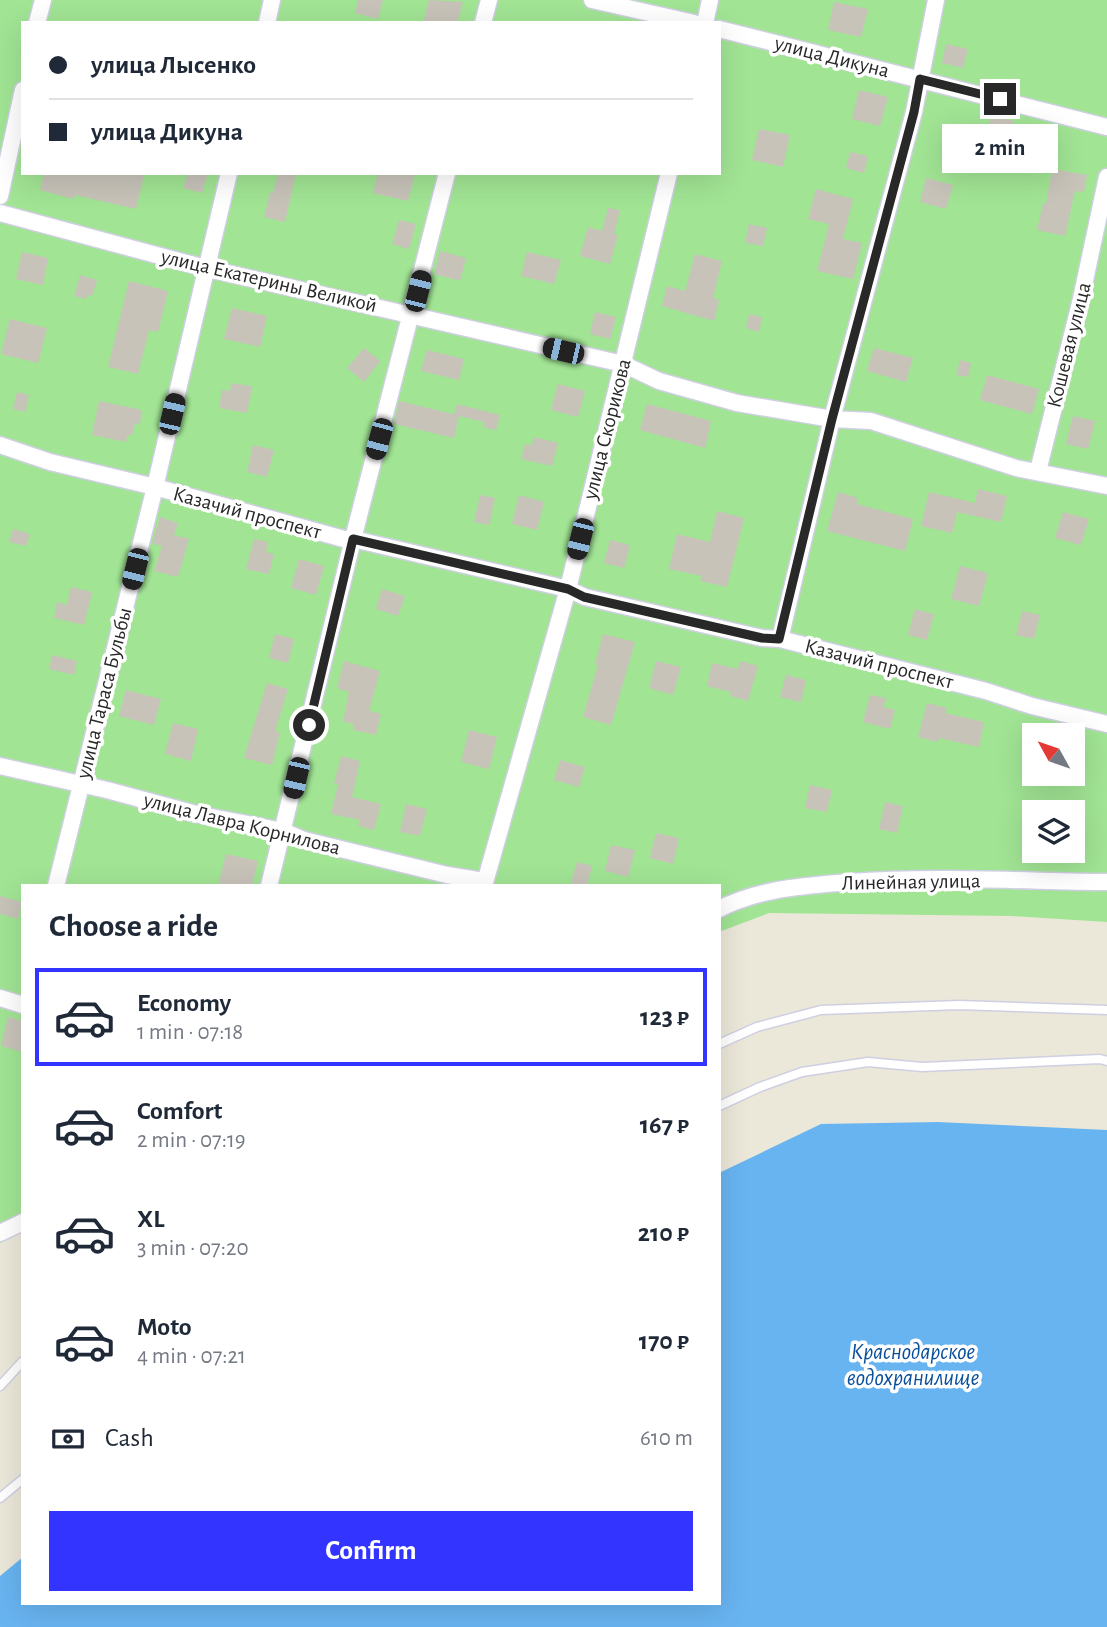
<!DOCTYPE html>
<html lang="en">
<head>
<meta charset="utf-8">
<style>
  body { margin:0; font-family:"Alegreya Sans",sans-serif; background:#f6f6f7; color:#1f2937; height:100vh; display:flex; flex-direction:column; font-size:26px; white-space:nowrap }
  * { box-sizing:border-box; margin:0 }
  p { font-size:23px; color:#747a83 }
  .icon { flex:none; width:38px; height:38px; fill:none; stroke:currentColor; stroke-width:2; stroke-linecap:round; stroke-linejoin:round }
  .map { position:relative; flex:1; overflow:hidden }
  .panel { position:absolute; left:21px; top:884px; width:700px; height:721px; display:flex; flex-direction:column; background:#fff; border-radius:0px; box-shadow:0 7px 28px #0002 }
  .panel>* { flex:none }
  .top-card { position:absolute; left:21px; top:21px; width:700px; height:154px; border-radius:0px; box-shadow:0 7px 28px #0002; display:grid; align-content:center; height:154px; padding:0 28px; background:#fff }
  .needle { width:46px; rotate:310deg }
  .buttons { position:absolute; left:1022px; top:723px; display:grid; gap:14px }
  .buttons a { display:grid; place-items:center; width:63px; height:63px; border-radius:0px; background:#fff; box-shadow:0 7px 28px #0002; font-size:35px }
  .end { position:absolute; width:32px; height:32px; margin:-16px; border:9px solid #282828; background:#fff; box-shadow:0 0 0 4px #fff }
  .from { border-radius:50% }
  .bubble { position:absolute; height:49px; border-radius:0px; background:#fff; box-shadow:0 7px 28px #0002; font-size:23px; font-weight:700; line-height:49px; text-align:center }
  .car { position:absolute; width:21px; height:42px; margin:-21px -10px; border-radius:9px; box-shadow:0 0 5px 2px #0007; background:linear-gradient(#222 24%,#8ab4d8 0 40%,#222 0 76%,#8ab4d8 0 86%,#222 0) }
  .top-card b { display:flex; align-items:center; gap:24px; height:66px; font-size:26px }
  .top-card b+b { border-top:2px solid #e0e1e3 }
  .top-card i { width:18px; height:18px; background:#1f2937 }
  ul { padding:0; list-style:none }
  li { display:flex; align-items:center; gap:21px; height:98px; margin:0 14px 10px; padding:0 14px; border:4px solid transparent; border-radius:0px }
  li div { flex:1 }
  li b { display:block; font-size:26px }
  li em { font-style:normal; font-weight:700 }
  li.selected { border-color:#3334ff }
  li>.icon { width:63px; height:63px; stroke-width:1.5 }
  h2 { padding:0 28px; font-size:32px; line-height:84px }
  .pay { display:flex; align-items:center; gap:18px; height:77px; padding:0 28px; font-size:26px }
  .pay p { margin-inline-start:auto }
  .button { display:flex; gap:14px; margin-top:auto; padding:14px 28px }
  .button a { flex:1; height:80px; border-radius:0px; background:#3334ff; color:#fff; font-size:28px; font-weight:700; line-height:80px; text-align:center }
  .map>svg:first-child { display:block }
  .green { fill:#a1e494; fill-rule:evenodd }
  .water { fill:#68b4f1 }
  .building { fill:#c7c3b9 }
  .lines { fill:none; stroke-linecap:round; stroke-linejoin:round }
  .lane-casing { stroke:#cfcfe2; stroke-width:11 }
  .street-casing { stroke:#cfcfe2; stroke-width:19 }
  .lane { stroke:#fff; stroke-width:8 }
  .street { stroke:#fff; stroke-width:16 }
  .route { stroke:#282828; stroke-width:9 }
  .labels { text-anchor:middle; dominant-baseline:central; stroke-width:7; stroke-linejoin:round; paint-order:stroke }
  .street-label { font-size:21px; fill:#282828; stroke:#fff }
  .water-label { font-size:23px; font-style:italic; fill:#094f9b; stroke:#fff }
</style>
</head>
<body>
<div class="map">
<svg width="1107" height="1627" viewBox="0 0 1107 1627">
  <rect width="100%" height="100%" fill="#ebe7d9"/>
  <path class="green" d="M0,0H1107V922L1012,916L769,913L719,932V886H23V1229L0,1243ZM23,23H719V173H23ZM1034,735H1073V774H1034ZM1034,812H1073V850H1034Z"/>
  <path class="water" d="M938,1122L1107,1130V1627H0V1576L23,1557V1603H719V1173L821,1124Z"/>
  <path class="building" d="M358,0H383L378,19L355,13Z
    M429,0L463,2L457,23H423Z
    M834,2L868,9L861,37L828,30Z
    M946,44L968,49L963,68L942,63Z
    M859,90L888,97L880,126L852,119Z
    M991,115L1014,121L1007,147L984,140Z
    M759,129L790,135L783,167L752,160Z
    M850,152L868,156L864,173L846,168Z
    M1052,169L1087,175L1084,192L1075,191L1065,236L1037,230L1043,203L1046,204Z
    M44,173H136L144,175L136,209L75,195L73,199L40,190Z
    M188,173H208L202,193L183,188Z
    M278,173H296L285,222L264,217L270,192L273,193Z
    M378,173H415L408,201L373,193Z
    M926,178L953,185L946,209L920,202Z
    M816,189L853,199L843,239L862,243L853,279L817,271L829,224L808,219Z
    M608,208L620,210L614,234L618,235L610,264L580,256L588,227L602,231Z
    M399,220L416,224L409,249L392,244Z
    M749,224L767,228L763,246L745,243Z
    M440,251L466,258L460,281L434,274Z
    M22,252L48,258L43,285L16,279Z
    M527,252L561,260L554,284L521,276Z
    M695,254L722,261L713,298L719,300L714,321L662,306L667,286L685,291Z
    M80,275L97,280L92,296L88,295L86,299L74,296Z
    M129,281L168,291L158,332L149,330L138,374L108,367Z
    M232,308L267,316L260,347L224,339Z
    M595,312L616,317L610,339L590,334Z
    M749,314L762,317L759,332L746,328Z
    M10,319L47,328L38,363L1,354Z
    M364,348L380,361L364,382L347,368Z
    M874,348L913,358L906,382L867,371Z
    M427,350L464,359L459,380L421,371Z
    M960,360L971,363L968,377L956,375Z
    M987,375L1039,389L1032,414L980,400Z
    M231,383L252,386L247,413L219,408L222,390L230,391Z
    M558,384L585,391L578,417L551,410Z
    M17,392L29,395L25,412L13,409Z
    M99,401L142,410L140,424L135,423L132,436L127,435L126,442L92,435Z
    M399,401L457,415L454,414L457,404L500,415L496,430L483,427L484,422L459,416L454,438L394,424Z
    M647,404L711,421L705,448L640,430Z
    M1073,416L1095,421L1088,449L1066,444Z
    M534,437L558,443L552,466L521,459L525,444L532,445Z
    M253,445L274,450L267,477L247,472Z
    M978,489L1007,496L1001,522L957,512L952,533L921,526L929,492L975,503Z
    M838,492L858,498L857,504L913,519L905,551L827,531Z
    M480,495L495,498L489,525L474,522Z
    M519,495L544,502L537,530L512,524Z
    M717,511L744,518L727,587L700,581L702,576L669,569L677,534L710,542Z
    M1063,512L1089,519L1081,545L1055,538Z
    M160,517L178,523L174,535L189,539L178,577L154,571L162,546L152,543Z
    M13,529L30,534L26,546L9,542Z
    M254,539L268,542L266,552L274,554L269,574L246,569Z
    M610,540L630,545L624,568L604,563Z
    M299,559L324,566L316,595L291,588Z
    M960,566L988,573L979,606L951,599Z
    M71,587L92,592L84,625L54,618L57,602L67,605Z
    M382,589L405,596L398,616L376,609Z
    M915,609L934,614L927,640L908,635Z
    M1022,611L1040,615L1034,639L1016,635Z
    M275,634L294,639L288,663L269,658Z
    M603,634L635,642L611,725L583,717L598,665L595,664Z
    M52,655L77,661L74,675L49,669Z
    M344,661L380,671L369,711L381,714L376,735L353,730L354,724L343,722L349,692L337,688Z
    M656,661L681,667L673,695L649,688Z
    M740,661L758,666L748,701L730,696L731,692L707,686L712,663L738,669Z
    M786,675L806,680L801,702L780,697Z
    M267,683L288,689L275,731L280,732L272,765L244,758Z
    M126,690L161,699L154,725L119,716Z
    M870,695L886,698L883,707L895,710L890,729L863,722Z
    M927,703L947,708L945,713L984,722L979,747L939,738L937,742L918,737Z
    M173,723L198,729L191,761L165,754Z
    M469,730L497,737L489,769L461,762Z
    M341,756L360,761L352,797L381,804L374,830L358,826L360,820L331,814L338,784H334Z
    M560,760L585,767L579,787L554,780Z
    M810,785L832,790L827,812L805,808Z
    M885,802L903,806L897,833L879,829Z
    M406,804L427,809L420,836L400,832Z
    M656,833L679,838L673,864L650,858Z
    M611,845L635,850L628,877L605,871Z
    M226,854L258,861L252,886H218Z
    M577,862L592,866L587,886H570Z
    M0,896L22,902L18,919L0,914Z
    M8,1017L23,1021V1052L1,1046Z"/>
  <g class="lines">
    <defs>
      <path id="lane" d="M719,1044L757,1027L821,1010L959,1005L1107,1010
        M719,1106L760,1087L802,1072L868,1062L922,1067L1100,1059L1107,1061
        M0,1386L23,1361
        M0,1498L23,1479"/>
      <path id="street" d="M592,0L694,23
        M37,23L43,0
        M267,23L272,0
        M483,23L489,0
        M705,23L710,0
        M719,29L1107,127
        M0,196L23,90
        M0,213L205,268L623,364L659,381L737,403L832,419L871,421L1016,468L1107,486
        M0,445L50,462L155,487L344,539H353L568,589L585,597L762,638L780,639L986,691L1032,706L1107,724
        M1038,471L1081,299L1107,177
        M780,639L832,419L914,112L936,0
        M0,766L107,790L196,814L283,831L304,840L447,875L484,881
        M56,886L155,487L229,173
        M269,886L353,539L447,173
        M484,886L568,589L669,173
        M719,909C761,888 803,886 849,882C935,876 1021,881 1107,882
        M0,998L23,1005
        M0,1233L23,1222"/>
    </defs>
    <use href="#lane" class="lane-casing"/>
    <use href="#street" class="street-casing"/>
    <use href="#lane" class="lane"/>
    <use href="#street" class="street"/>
  </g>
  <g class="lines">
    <path class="route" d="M309,725L353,539L568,589L584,597L762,638L779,639L832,419L914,112L920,79L1000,99"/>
  </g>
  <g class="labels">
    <g class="street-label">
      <text transform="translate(832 57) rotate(14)">улица Дикуна</text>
      <text transform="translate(269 281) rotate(13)">улица Екатерины Великой</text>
      <text transform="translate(1069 345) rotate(-76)">Кошевая улица</text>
      <text transform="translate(607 429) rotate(-76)">улица Скорикова</text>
      <text transform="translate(247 513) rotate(15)">Казачий проспект</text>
      <text transform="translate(879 664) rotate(14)">Казачий проспект</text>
      <text transform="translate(104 693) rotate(-76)">улица Тараса Бульбы</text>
      <text transform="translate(242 824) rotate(14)">улица Лавра Корнилова</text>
      <text transform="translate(911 882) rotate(-1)">Линейная улица</text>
    </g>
    <g class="water-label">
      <text x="913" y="1352">Краснодарское<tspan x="913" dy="26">водохранилище</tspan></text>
    </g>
  </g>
</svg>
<div class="buttons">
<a><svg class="needle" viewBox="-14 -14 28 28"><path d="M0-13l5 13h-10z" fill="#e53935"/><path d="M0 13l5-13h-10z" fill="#747a83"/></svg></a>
<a><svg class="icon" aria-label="layers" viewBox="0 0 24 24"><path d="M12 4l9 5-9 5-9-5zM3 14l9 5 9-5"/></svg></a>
</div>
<i class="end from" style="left:309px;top:725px"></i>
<i class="end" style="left:1000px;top:99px"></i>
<div class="bubble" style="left:942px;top:124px;width:116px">2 min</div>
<i class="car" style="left:418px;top:291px;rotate:14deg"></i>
<i class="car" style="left:563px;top:351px;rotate:283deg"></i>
<i class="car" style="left:172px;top:414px;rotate:13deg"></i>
<i class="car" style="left:379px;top:439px;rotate:195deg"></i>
<i class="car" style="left:580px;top:539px;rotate:194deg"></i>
<i class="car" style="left:135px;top:569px;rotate:194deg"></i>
<i class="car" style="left:296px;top:778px;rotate:193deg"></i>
<div class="top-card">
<b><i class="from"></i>улица Лысенко</b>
<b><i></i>улица Дикуна</b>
</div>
<section class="panel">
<h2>Choose a ride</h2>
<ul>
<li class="selected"><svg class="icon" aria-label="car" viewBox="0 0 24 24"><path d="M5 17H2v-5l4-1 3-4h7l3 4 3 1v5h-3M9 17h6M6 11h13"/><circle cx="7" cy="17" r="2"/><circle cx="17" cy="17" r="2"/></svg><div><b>Economy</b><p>1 min · 07:18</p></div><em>123 ₽</em></li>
<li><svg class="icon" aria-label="car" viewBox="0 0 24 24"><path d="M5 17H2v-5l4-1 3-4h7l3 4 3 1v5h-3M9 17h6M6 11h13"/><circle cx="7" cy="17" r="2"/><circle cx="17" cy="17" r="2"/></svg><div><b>Comfort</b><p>2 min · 07:19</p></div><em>167 ₽</em></li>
<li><svg class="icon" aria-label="car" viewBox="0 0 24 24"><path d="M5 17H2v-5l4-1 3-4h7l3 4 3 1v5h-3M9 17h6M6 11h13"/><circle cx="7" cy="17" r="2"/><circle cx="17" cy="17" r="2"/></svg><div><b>XL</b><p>3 min · 07:20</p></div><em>210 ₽</em></li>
<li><svg class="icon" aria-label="car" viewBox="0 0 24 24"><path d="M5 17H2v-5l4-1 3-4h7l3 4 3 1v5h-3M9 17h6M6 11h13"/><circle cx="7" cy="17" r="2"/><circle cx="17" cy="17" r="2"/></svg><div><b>Moto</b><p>4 min · 07:21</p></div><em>170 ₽</em></li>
</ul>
<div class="pay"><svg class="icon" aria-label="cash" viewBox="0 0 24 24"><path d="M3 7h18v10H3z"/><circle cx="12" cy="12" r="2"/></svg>Cash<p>610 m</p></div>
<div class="button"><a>Confirm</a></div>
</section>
</div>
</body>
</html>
